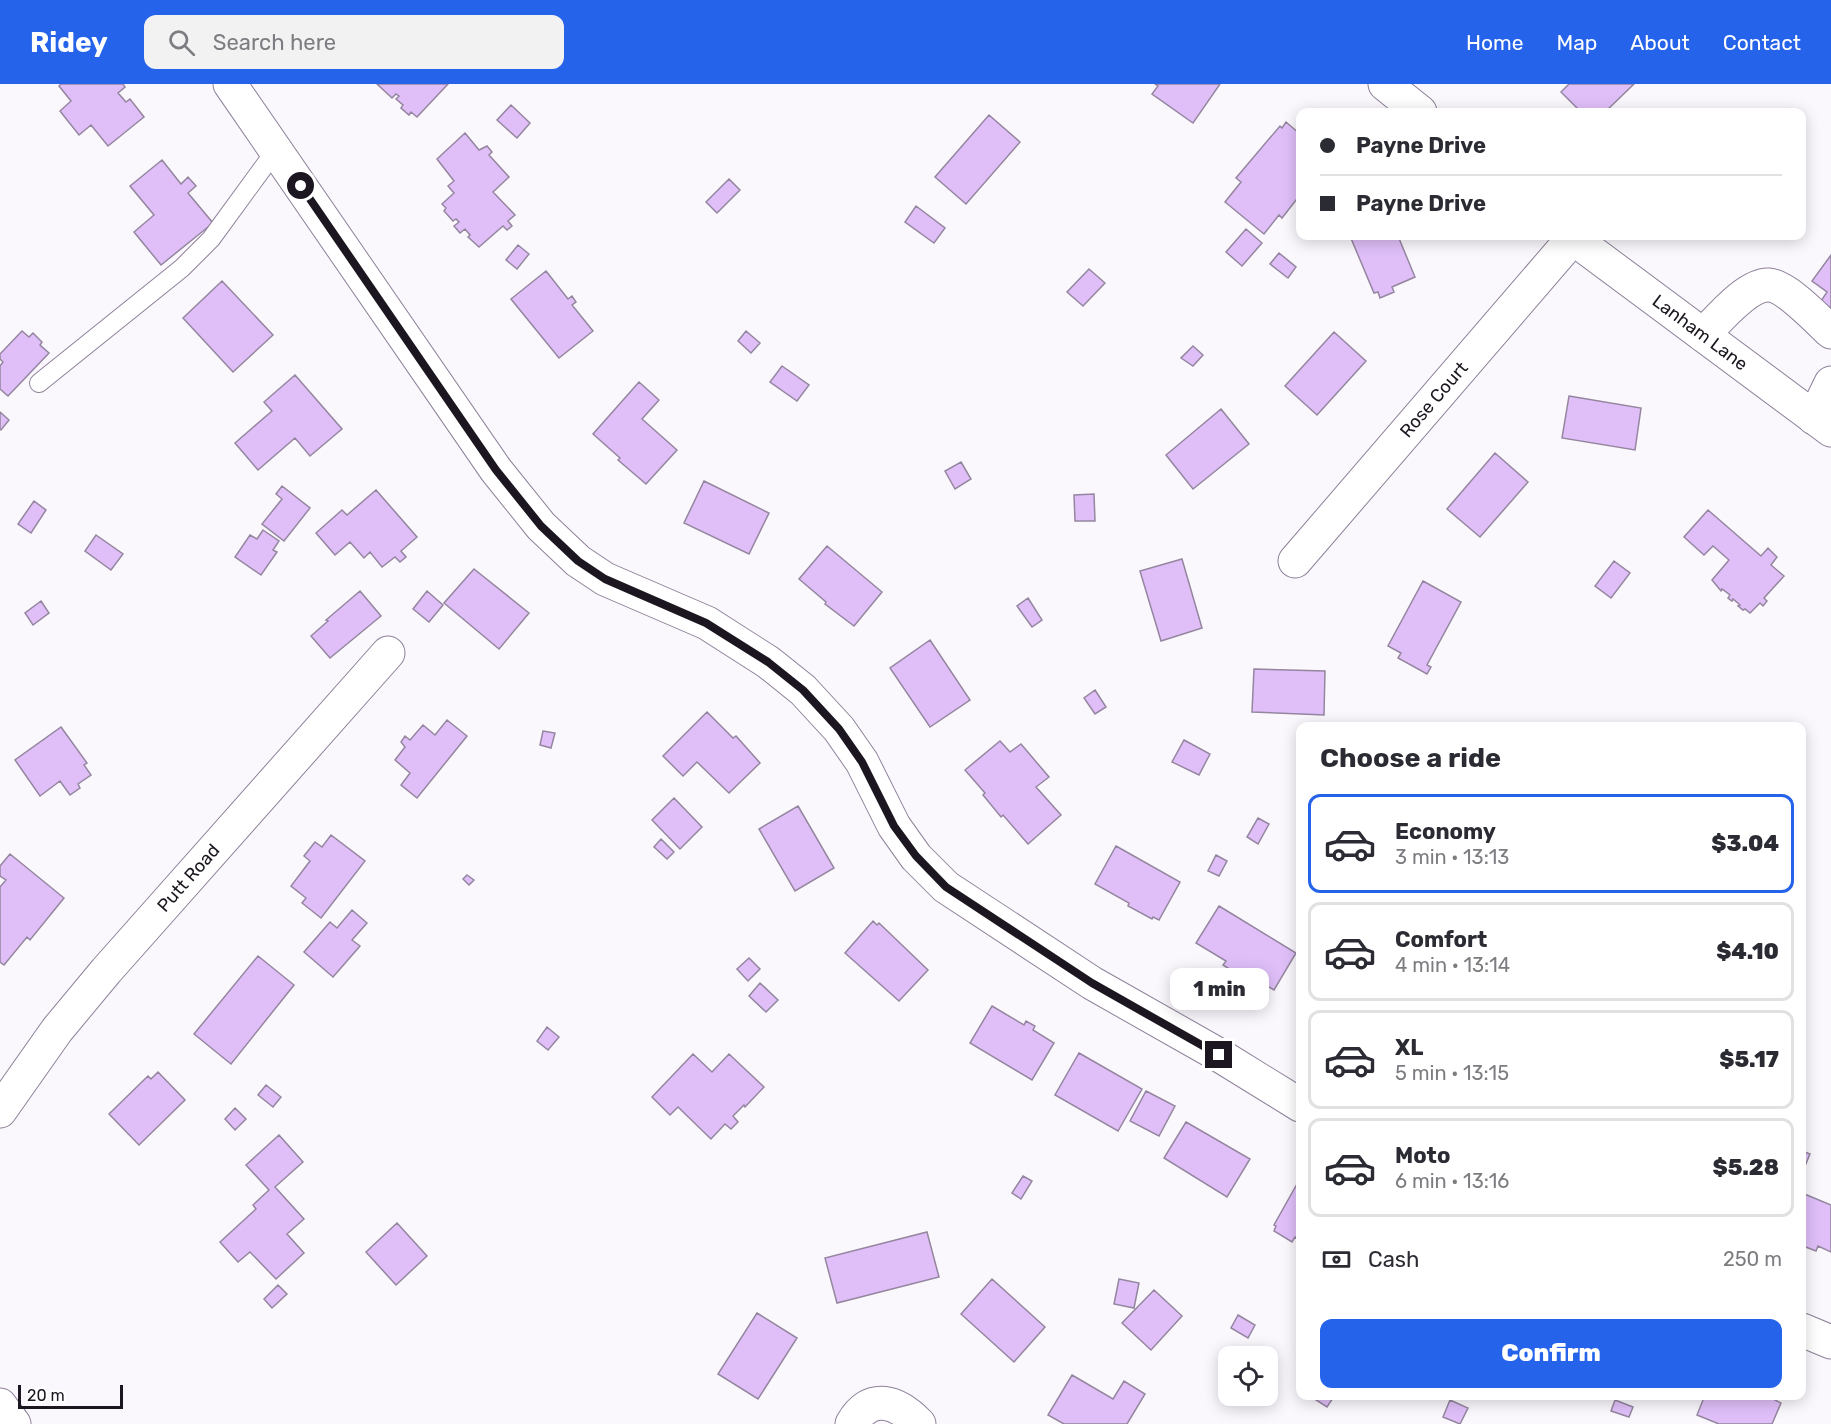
<!DOCTYPE html>
<html lang="en">
<head>
<meta charset="utf-8">
<style>
  body { margin:0; font-family:Rubik,sans-serif; background:#f2f2f3; color:#2b2b33; height:100vh; display:flex; flex-direction:column; font-size:22px; white-space:nowrap }
  * { box-sizing:border-box; margin:0 }
  p { font-size:20px; color:#7c7c81 }
  .icon { flex:none; width:33px; height:33px; fill:none; stroke:currentColor; stroke-width:2; stroke-linecap:round; stroke-linejoin:round }
  .map { position:relative; flex:1; overflow:hidden }
  .side { position:absolute; left:1296px; top:638px; width:510px; height:678px; display:flex; flex-direction:column; background:#fff; border-radius:12px; box-shadow:0 3px 15px #0003 }
  .side>* { flex:none }
  .guide { position:absolute; left:1296px; top:24px; width:510px; height:132px; border-radius:12px; box-shadow:0 3px 15px #0003; display:grid; align-content:center; height:132px; padding:0 24px; background:#fff }
  .buttons { position:absolute; left:1218px; top:1262px; display:grid; gap:12px }
  .buttons a { display:grid; place-items:center; width:60px; height:60px; border-radius:12px; background:#fff; box-shadow:0 3px 15px #0003; font-size:30px }
  .scale { position:absolute; left:18px; bottom:15px; width:105px; box-sizing:border-box; padding-left:6px; border:3px solid #1b161f; border-top:0; font-size:16px; line-height:21px; white-space:nowrap; color:#1b161f; -webkit-text-stroke:4px #fff; paint-order:stroke }
  .end { position:absolute; width:27px; height:27px; margin:-14px; border:8px solid #1b161f; background:#fff; box-shadow:0 0 0 3px #fff }
  .from { border-radius:50% }
  .bubble { position:absolute; height:42px; border-radius:12px; background:#fff; box-shadow:0 3px 15px #0003; font-size:20px; font-weight:800; line-height:42px; text-align:center }
  .guide b { display:flex; align-items:center; gap:21px; height:57px; font-size:22px }
  .guide b+b { border-top:2px solid #e1e1e2 }
  .guide i { width:15px; height:15px; background:#2b2b33 }
  ul { padding:0; list-style:none }
  li { display:flex; align-items:center; gap:18px; height:99px; margin:0 12px 9px; padding:0 12px; border:3px solid #e1e1e2; border-radius:12px }
  li div { flex:1 }
  li b { display:block; font-size:22px }
  li em { font-style:normal; font-weight:800 }
  li.selected { border-color:#2563eb }
  li>.icon { width:54px; height:54px; stroke-width:1.5 }
  h2 { padding:0 24px; font-size:27px; line-height:72px }
  .pay { display:flex; align-items:center; gap:15px; height:66px; padding:0 24px; font-size:22px }
  .pay p { margin-inline-start:auto }
  .cta { display:flex; gap:12px; margin-top:auto; padding:12px 24px }
  .cta a { flex:1; height:69px; border-radius:12px; background:#2563eb; color:#fff; font-size:24px; font-weight:800; line-height:69px; text-align:center }
  header { display:flex; align-items:center; gap:36px; box-sizing:border-box; height:84px; padding:0 30px; background:#2563eb; color:#fff }
  header strong { font-size:28px }
  nav { display:flex; gap:33px; margin-inline-start:auto; font-size:21px }
  .search { width:420px; height:54px; background:#f2f2f3; display:flex; align-items:center; gap:15px; box-sizing:border-box; padding:0 21px; border-radius:12px; color:#7c7c81; font-size:22px }
  .map>svg:first-child { display:block }
  .building { fill:#e0bff9; stroke:#94869f; stroke-width:1.5 }
  .lines { fill:none; stroke-linecap:round; stroke-linejoin:round }
  .lane-casing { stroke:#8e8099; stroke-width:20 }
  .street-casing { stroke:#8e8099; stroke-width:35 }
  .lane { stroke:#fff; stroke-width:18 }
  .street { stroke:#fff; stroke-width:33 }
  .route { stroke:#1b161f; stroke-width:8 }
  .labels { text-anchor:middle; dominant-baseline:central; stroke-width:4.5; stroke-linejoin:round; paint-order:stroke }
  .street-label { font-size:18px; fill:#1b161f; stroke:#fff }
</style>
</head>
<body>
<header>
<strong>Ridey</strong>
<div class="search"><svg class="icon" aria-label="search" viewBox="0 0 24 24"><circle cx="10" cy="10" r="6"/><path d="M15 15l6 6"/></svg>Search here</div>
<nav><a>Home</a><a>Map</a><a>About</a><a>Contact</a></nav>
</header>
<div class="map">
<svg width="1831" height="1340" viewBox="0 0 1831 1340">
  <rect width="100%" height="100%" fill="#fbf8fd"/>
  <path class="building" d="M61,0H123L125,3L118,9L126,18L130,15L144,33L108,62L91,41L79,51L60,27L71,17L59,2Z
    M377,0H448L417,33L411,28L409,31L401,24L403,21L396,15L399,12L396,10L392,14Z
    M1155,0H1220L1193,39L1152,10L1158,2Z
    M1569,0H1634L1605,28H1581L1561,8Z
    M511,21L530,39L517,54L497,36Z
    M989,31L1020,58L966,120L935,93Z
    M1286,38L1300,50V111L1282,134L1279,131L1264,150L1225,118L1241,98L1236,94L1280,42L1282,44Z
    M465,49L479,66L487,62L492,68L489,71L509,93L493,108L515,131L508,137L512,142L507,146L503,142L479,163L468,153L470,151L465,145L460,149L454,142L459,138L456,135L453,137L444,127L446,124L442,120L454,109L448,102L454,97L437,75Z
    M162,76L181,100L188,93L196,102L188,109L213,139L161,181L134,148L154,131L130,102Z
    M729,95L740,106L717,129L706,118Z
    M916,122L945,144L934,159L905,138Z
    M1246,145L1262,159L1242,182L1226,168Z
    M1350,152H1398L1415,193L1392,203L1394,208L1380,214L1378,208L1374,209Z
    M518,161L529,170L517,185L506,176Z
    M1279,169L1296,183L1288,194L1270,180Z
    M1831,171V223L1830,224L1821,217L1827,208L1812,197Z
    M1089,185L1105,199L1083,222L1067,208Z
    M546,187L568,215L572,212L576,218L572,221L593,247L559,274L511,215Z
    M222,197L273,251L233,288L183,234Z
    M22,247L29,253L33,249L42,258L40,261L49,269L8,312L0,305V282L3,278L0,275V270Z
    M746,247L760,259L751,269L738,257Z
    M1334,248L1366,277L1317,331L1285,302Z
    M1193,262L1203,271L1193,282L1181,274Z
    M782,282L809,301L797,317L770,298Z
    M295,291L342,345L310,372L295,354L258,386L235,359L272,327L264,318Z
    M639,298L659,316L642,335L677,366L646,400L618,376L620,374L593,350Z
    M1569,312L1641,324L1635,366L1562,354Z
    M1221,325L1249,360L1193,405L1166,371Z
    M0,328L9,336L1,346L0,345Z
    M1495,369L1528,398L1480,453L1447,425Z
    M961,378L971,395L955,405L945,387Z
    M704,397L769,429L749,470L684,439Z
    M282,402L310,424L284,457L262,440L282,415L276,410Z
    M376,406L417,453L401,467L406,473L400,478L395,473L382,483L370,468L364,474L350,458L335,471L316,449L342,426L347,431Z
    M1094,410L1095,437H1075L1074,411Z
    M34,417L46,426L31,449L18,440Z
    M1708,426L1761,472L1768,464L1777,473L1771,481L1784,492L1764,514L1767,517L1763,522L1760,519L1750,529L1745,525L1743,526L1738,522L1740,521L1733,515L1732,517L1728,514L1730,511L1722,505L1721,507L1712,496L1729,476L1713,462L1704,471L1684,453Z
    M263,446L279,457L273,466L277,468L261,491L235,473L250,451L257,455Z
    M96,451L123,470L111,486L85,467Z
    M827,462L882,508L854,542L825,520L826,518L799,495Z
    M1182,475L1202,544L1161,557L1140,487Z
    M1614,477L1630,489L1611,514L1595,502Z
    M474,485L529,529L499,565L444,519Z
    M1423,497L1461,518L1427,581L1431,583L1427,590L1398,574L1401,569L1388,562Z
    M360,507L381,532L330,574L311,552L328,537L326,536Z
    M427,507L443,521L429,538L413,525Z
    M1028,514L1042,536L1032,543L1017,522Z
    M41,517L49,529L33,541L25,529Z
    M930,556L970,616L930,643L890,584Z
    M1254,585L1325,587L1324,631L1252,628Z
    M1095,606L1106,623L1095,630L1084,614Z
    M707,628L733,654L736,652L760,679L729,709L697,678L683,692L663,672Z
    M447,636L467,652L417,714L401,701L410,689L395,676L405,663L401,658L405,652L410,656L423,641L435,651Z
    M61,643L87,679L84,681L91,691L78,700L80,704L70,711L60,697L40,712L15,676Z
    M543,647L555,649L551,664L540,661Z
    M1184,656L1210,670L1199,691L1172,678Z
    M1000,657L1010,668L1021,660L1049,693L1036,703L1061,731L1028,760L1003,731L1001,733L983,711L985,709L965,686Z
    M674,714L702,743L680,765L652,736Z
    M798,722L834,784L795,807L759,745Z
    M1258,734L1269,740L1258,760L1247,753Z
    M331,751L365,777L321,834L302,819L306,814L291,802L310,777L304,772L315,758L322,763Z
    M661,755L674,768L667,775L654,763Z
    M1116,762L1180,798L1159,836L1153,833L1152,835L1128,822L1129,819L1095,800Z
    M10,770L64,814L30,856L27,853L4,881L0,878V803L6,796L0,792V782Z
    M1216,771L1227,777L1219,792L1208,787Z
    M467,791L474,796L469,801L463,795Z
    M1219,822L1296,869L1274,906L1241,886L1237,890L1223,881L1226,877L1196,859Z
    M352,826L367,839L352,856L360,862L333,893L304,868L330,838L337,844Z
    M873,837L877,841L879,839L928,886L899,917L845,869Z
    M258,872L294,901L231,980L194,950Z
    M749,874L760,885L748,897L737,885Z
    M760,899L778,916L766,928L749,912Z
    M992,922L1024,941L1026,937L1035,942L1033,946L1054,959L1032,996L970,959Z
    M547,943L559,953L548,966L537,957Z
    M1079,969L1142,1005L1118,1047L1055,1011Z
    M693,970L712,988L729,970L764,1003L745,1023L744,1021L733,1032L738,1038L731,1045L725,1040L711,1055L678,1023L670,1031L652,1013Z
    M158,988L185,1016L139,1061L109,1030L148,992L151,995Z
    M266,1001L281,1013L273,1023L258,1011Z
    M1146,1007L1175,1022L1159,1052L1130,1037Z
    M235,1024L246,1035L235,1046L225,1035Z
    M1186,1038L1250,1075L1227,1113L1164,1074Z
    M279,1051L303,1078L275,1103L304,1135L287,1150L304,1169L276,1195L250,1168L238,1178L220,1158L256,1125L253,1121L269,1106L246,1081Z
    M1802,1067L1810,1070L1805,1082L1802,1081Z
    M1023,1092L1032,1097L1021,1115L1012,1109Z
    M1297,1100L1300,1102V1156L1295,1153L1292,1158L1274,1147L1276,1142L1274,1141Z
    M1802,1109L1831,1121V1168L1818,1162L1816,1167L1803,1162L1805,1158L1802,1156Z
    M397,1139L427,1172L396,1201L366,1168Z
    M927,1148L939,1193L837,1219L825,1174Z
    M992,1195L1045,1243L1014,1278L961,1230Z
    M1119,1195L1139,1199L1134,1224L1114,1220Z
    M278,1201L287,1210L272,1224L264,1215Z
    M1154,1206L1182,1232L1151,1266L1122,1239Z
    M757,1229L797,1254L758,1315L718,1290Z
    M1238,1231L1255,1241L1248,1254L1231,1244Z
    M1072,1291L1113,1315L1124,1297L1145,1310L1127,1340H1064L1048,1331Z
    M1315,1311H1329L1333,1314L1327,1323L1313,1314Z
    M1705,1311H1767L1775,1314V1316L1781,1319L1772,1340H1719L1697,1331Z
    M1450,1316L1468,1324L1460,1340L1443,1333Z
    M1615,1316L1633,1323L1629,1333L1611,1327Z"/>
  <g class="lines">
    <defs>
      <path id="lane" d="M39,299L182,184L211,155L276,66"/>
      <g id="street">
        <path d="M230,0L496,386L541,442L578,477L605,495L707,539L768,578L803,606L839,645L862,678L894,742L916,773L946,803L1092,899L1219,971L1300,1021"/>
        <path d="M1385,0L1420,28"/>
        <path id="s1" d="M1570,152L1831,346"/>
        <path d="M1703,251C1718,236 1747,200 1769,201C1786,202 1818,236 1831,248"/>
        <path d="M1814,334L1831,299"/>
        <path id="s2" d="M1295,477L1573,154"/>
        <path id="s3" d="M0,1027L57,946L106,887L388,569"/>
        <path d="M1802,1246L1831,1258"/>
        <path d="M0,1321L14,1340"/>
        <path d="M852,1340C870,1307 898,1318 919,1340"/>
      </g>
    </defs>
    <use href="#lane" class="lane-casing"/>
    <use href="#street" class="street-casing"/>
    <use href="#lane" class="lane"/>
    <use href="#street" class="street"/>
  </g>
  <g class="lines">
    <path class="route" d="M301,102L496,386L541,442L578,477L605,495L706,539L768,578L803,606L839,645L862,678L894,742L916,772L946,803L1092,899L1219,971"/>
  </g>
  <g class="labels">
    <g class="street-label">
      <text stroke="none"><textPath href="#s1" startOffset="162">Lanham Lane</textPath></text>
      <text stroke="none"><textPath href="#s2" startOffset="213">Rose Court</textPath></text>
      <text stroke="none"><textPath href="#s3" startOffset="300">Putt Road</textPath></text>
    </g>
  </g>
</svg>
<div class="buttons">
<a><svg class="icon" aria-label="locate" viewBox="0 0 24 24"><circle cx="12" cy="12" r="6"/><path d="M12 2v4M12 18v4M2 12h4M18 12h4"/></svg></a>
</div>
<div class="scale">20 m</div>
<i class="end from" style="left:301px;top:102px"></i>
<i class="end" style="left:1219px;top:971px"></i>
<div class="bubble" style="left:1170px;top:884px;width:99px">1 min</div>
<div class="guide">
<b><i class="from"></i>Payne Drive</b>
<b><i></i>Payne Drive</b>
</div>
<section class="side">
<h2>Choose a ride</h2>
<ul>
<li class="selected"><svg class="icon" aria-label="car" viewBox="0 0 24 24"><path d="M5 17H2v-5l4-1 3-4h7l3 4 3 1v5h-3M9 17h6M6 11h13"/><circle cx="7" cy="17" r="2"/><circle cx="17" cy="17" r="2"/></svg><div><b>Economy</b><p>3 min · 13:13</p></div><em>$3.04</em></li>
<li><svg class="icon" aria-label="car" viewBox="0 0 24 24"><path d="M5 17H2v-5l4-1 3-4h7l3 4 3 1v5h-3M9 17h6M6 11h13"/><circle cx="7" cy="17" r="2"/><circle cx="17" cy="17" r="2"/></svg><div><b>Comfort</b><p>4 min · 13:14</p></div><em>$4.10</em></li>
<li><svg class="icon" aria-label="car" viewBox="0 0 24 24"><path d="M5 17H2v-5l4-1 3-4h7l3 4 3 1v5h-3M9 17h6M6 11h13"/><circle cx="7" cy="17" r="2"/><circle cx="17" cy="17" r="2"/></svg><div><b>XL</b><p>5 min · 13:15</p></div><em>$5.17</em></li>
<li><svg class="icon" aria-label="car" viewBox="0 0 24 24"><path d="M5 17H2v-5l4-1 3-4h7l3 4 3 1v5h-3M9 17h6M6 11h13"/><circle cx="7" cy="17" r="2"/><circle cx="17" cy="17" r="2"/></svg><div><b>Moto</b><p>6 min · 13:16</p></div><em>$5.28</em></li>
</ul>
<div class="pay"><svg class="icon" aria-label="cash" viewBox="0 0 24 24"><path d="M3 7h18v10H3z"/><circle cx="12" cy="12" r="2"/></svg>Cash<p>250 m</p></div>
<div class="cta"><a>Confirm</a></div>
</section>
</div>
</body>
</html>
